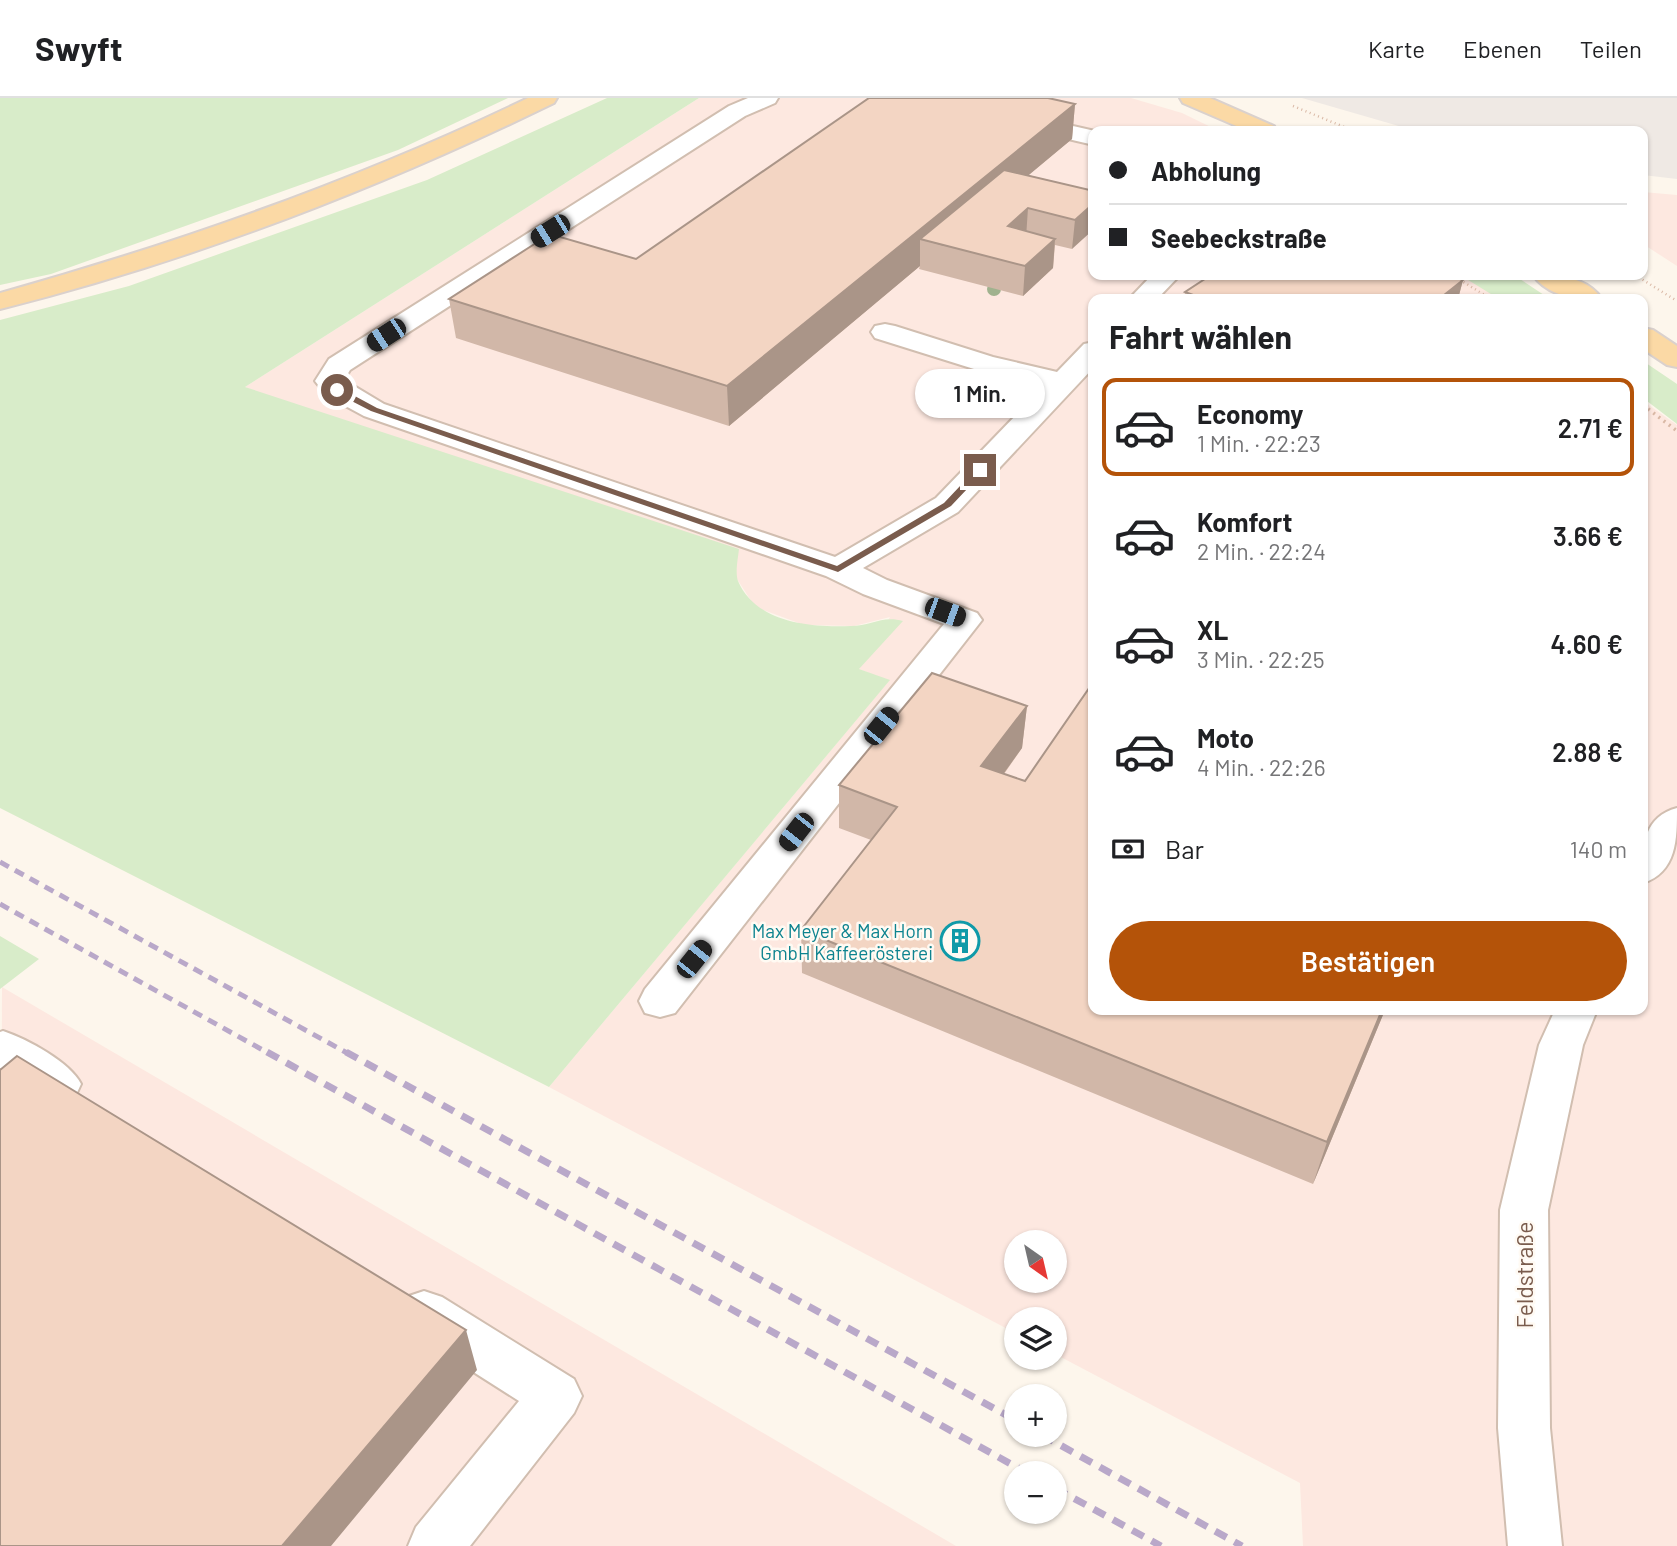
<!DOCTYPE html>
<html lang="de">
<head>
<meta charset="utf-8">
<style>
  body { margin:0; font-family:Barlow,sans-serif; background:#f2f2f2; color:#202124; height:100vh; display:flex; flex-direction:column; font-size:26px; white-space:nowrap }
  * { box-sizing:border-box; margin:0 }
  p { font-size:23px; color:#757577 }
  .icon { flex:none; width:38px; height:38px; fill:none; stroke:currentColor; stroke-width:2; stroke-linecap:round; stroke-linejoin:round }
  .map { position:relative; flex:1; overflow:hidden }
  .sheet { position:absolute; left:1088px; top:196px; width:560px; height:721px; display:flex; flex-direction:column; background:#fff; border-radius:14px; box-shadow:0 2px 5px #0004 }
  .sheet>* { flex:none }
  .guide { position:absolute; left:1088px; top:28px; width:560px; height:154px; border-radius:14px; box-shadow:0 2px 5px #0004; display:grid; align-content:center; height:154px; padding:0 21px; background:#fff }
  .needle { width:46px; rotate:146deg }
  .buttons { position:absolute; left:1004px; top:1132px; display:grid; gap:14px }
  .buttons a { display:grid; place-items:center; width:63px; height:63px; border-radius:50%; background:#fff; box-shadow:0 2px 5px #0004; font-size:35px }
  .end { position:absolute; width:32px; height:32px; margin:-16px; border:9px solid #7a5c4d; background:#fff; box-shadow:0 0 0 4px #fff }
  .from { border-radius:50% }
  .bubble { position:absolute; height:49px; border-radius:24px; background:#fff; box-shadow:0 2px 5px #0004; font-size:23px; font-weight:600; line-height:49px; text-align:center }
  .car { position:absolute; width:21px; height:42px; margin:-21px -10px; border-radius:9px; box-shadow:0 0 5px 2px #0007; background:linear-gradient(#222 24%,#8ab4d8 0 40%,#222 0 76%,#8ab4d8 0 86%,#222 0) }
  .guide b { display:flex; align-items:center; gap:24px; height:66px; font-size:26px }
  .guide b+b { border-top:2px solid #e0e0e0 }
  .guide i { width:18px; height:18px; background:#202124 }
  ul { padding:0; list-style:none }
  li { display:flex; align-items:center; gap:21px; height:98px; margin:0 14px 10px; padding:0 7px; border:4px solid transparent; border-radius:14px }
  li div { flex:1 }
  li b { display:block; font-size:26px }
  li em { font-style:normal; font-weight:600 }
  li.selected { border-color:#b45309 }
  li>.icon { width:63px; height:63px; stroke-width:1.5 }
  h2 { padding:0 21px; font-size:32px; line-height:84px }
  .pay { display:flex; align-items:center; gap:18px; height:77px; padding:0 21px; font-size:26px }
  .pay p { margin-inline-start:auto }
  .button { display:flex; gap:14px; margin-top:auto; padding:14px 21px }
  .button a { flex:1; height:80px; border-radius:42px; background:#b45309; color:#fff; font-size:28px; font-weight:600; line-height:80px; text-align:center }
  header { display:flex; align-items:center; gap:42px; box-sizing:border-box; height:98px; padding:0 35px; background:#fff; border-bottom:2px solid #e0e0e0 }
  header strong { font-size:33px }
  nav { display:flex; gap:38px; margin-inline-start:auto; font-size:24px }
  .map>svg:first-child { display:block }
  .commercial { fill:#fde8e0; fill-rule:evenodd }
  .industrial { fill:#efe9e4 }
  .green { fill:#d8ecc9 }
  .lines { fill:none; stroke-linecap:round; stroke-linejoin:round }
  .minor-casing { stroke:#d1beb0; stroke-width:4 }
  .major-casing { stroke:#dad1cd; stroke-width:4 }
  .path-far1 { stroke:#d9b8a5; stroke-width:2.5; stroke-dasharray:1 3.5; stroke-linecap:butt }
  .path { stroke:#d9b8a5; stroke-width:3.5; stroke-dasharray:2 4.5; stroke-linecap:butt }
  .minor { fill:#fff; fill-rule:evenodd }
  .major { fill:#fbd9a5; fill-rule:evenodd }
  .rail-far1 { stroke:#b9a8c9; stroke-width:5; stroke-dasharray:10 7; stroke-linecap:butt }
  .rail { stroke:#b9a8c9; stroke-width:7; stroke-dasharray:13 9; stroke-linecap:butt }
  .tree { fill:#a0b28e }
  .wall { fill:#d1b7a8 }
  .shaded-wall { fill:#aa9588 }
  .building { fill:#f3d5c3; stroke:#aa9588; stroke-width:2 }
  .route { fill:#7a5c4d }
  .labels { text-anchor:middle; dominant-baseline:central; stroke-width:5; stroke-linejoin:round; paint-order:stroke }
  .culture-label { font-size:19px; fill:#0d838f; stroke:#fffaf3; text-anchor:end }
  .near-street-label { font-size:23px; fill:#7a5c4d; stroke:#fffaf3 }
</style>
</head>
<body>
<header>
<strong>Swyft</strong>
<nav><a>Karte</a><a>Ebenen</a><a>Teilen</a></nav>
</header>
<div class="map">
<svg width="1677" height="1448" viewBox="0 0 1677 1448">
  <rect width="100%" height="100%" fill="#fdf6ec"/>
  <path class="commercial" d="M699,0H1131L1182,15L1219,33H1094V177H1466L1500,201H1094V912H1643V303L1677,327V1448H1303L1300,1385L1055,1256V1222H1017V1236L549,989L889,583L859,571L890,519L854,528L804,527L755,509L737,481L245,289ZM1017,1144H1055V1183H1017Z
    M1643,94L1677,97V168L1643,146Z
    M2,889L956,1448H0Z"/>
  <path class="industrial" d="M1302,0H1677V81L1643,77V33H1416Z"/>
  <path class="green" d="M0,0H508L398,52L51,176L0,187Z
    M607,0H699L245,289L739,451C738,460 735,475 738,483C756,525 811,530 851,528C870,528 883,517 903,523L859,571L890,582L549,989L0,710V222L129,188L427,82Z
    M1460,177H1514L1550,201H1499Z
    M1643,263L1677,286V326L1643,300Z
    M0,838L39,861L0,891Z"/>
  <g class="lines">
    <defs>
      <path id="minor" d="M748,0H778L775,5L745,18L350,272L344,282L384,306L835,459L936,400L1044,288L974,271L875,240L871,234L875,228L885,226L895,228L993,259L1057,274L1084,246L1094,244V269L958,414L863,470L887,482L977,515L982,522L675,915L660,919L645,915L639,903L645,891L944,526L863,496L826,478L364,318L327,298L315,283L329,261L729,8Z
        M910,0H950L1095,33L1094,47L913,5Z
        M1152,177H1180L1157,201H1129Z
        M1677,710C1677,741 1677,774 1643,785C1643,754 1640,720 1677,710Z
        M1555,912H1597L1583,947L1548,1112L1550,1330L1562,1448H1508L1498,1330L1500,1112L1539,947Z
        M3,933C27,941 70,964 81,986L75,999L59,1004L43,999L0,970V934Z
        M424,1193L442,1199L574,1281L582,1298L574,1315L470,1448H408L416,1429L519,1303L406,1231L399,1215L406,1199Z"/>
      <path id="major" d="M528,0H557L554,5C377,91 191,163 0,211V195C182,144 358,82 528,0Z
        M1180,0H1210L1274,28L1277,33H1248L1183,5Z
        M1533,177C1557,176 1587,179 1602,201C1578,202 1548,199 1533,177Z
        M1643,230L1653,232L1677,248V269L1667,267L1643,251Z"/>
    </defs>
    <use href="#minor" class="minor-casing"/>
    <use href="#major" class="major-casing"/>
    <path class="path-far1" d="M1293,8L1354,33
      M1452,177L1491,201
      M1635,177L1677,203"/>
    <path class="path" d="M1643,307L1677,333"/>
    <use href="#minor" class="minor"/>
    <use href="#major" class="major"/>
    <path class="rail-far1" d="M0,764L349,956
      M0,806L270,956"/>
    <path class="rail" d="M267,954L1029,1376
      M346,954L1017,1323
      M1042,1337L1242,1448
      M1055,1390L1161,1448"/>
  </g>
  <circle class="tree" cx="994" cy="191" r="7"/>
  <path class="wall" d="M1075,6L1072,41L1028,77L1094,93L1072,151L1055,147L1053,170L1023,198L919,171L920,168L729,328L456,240L449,201L636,161Z
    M1463,182L1458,201H1184L1185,194Z
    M1027,608L1022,650L1004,676L1094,912H1385L1313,1086L802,875L801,832L871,742L839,730V687Z"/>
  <path class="shaded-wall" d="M1075,6L1072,41L944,148L920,141V168L729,328L727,288Z
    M1094,105V131L1072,151L1075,122Z
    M1028,110L1026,140L1008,128Z
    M1055,141L1053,170L1023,198L1025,168Z
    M1463,182L1458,201H1439Z
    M1027,608L1022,650L978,711L981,668Z
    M1382,912H1385L1313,1086L1327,1044Z
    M466,1232L477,1272L331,1448H282Z"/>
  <path class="building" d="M869,0H1048L1075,6L727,288L449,201L550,136L636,161Z
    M1004,72L1094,93V105L1075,122L1028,110L1008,128L1055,141L1025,168L920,141Z
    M1211,177H1447L1463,182L1439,201H1204L1185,194Z
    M932,575L1027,608L981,668L1025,683L1094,583V912H1382L1327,1044L801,832L897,709L839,687Z
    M17,958L466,1232L282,1448H0V972Z"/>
  <path class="route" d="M334,290H340L377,310L837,468L944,405L977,370L985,372L951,408L838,474L371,313L334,294Z"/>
  <defs>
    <symbol id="building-ring" viewBox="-11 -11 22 22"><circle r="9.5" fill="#fffaf3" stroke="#0f9aa8" stroke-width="1.5"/><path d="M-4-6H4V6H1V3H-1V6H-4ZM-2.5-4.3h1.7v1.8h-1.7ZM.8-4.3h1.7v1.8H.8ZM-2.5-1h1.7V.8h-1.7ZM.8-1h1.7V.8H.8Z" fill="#0f9aa8"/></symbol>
  </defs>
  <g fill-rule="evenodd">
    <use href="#building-ring" x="938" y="821" width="44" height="44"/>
  </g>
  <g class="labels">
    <g class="culture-label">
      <text x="933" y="832">Max Meyer &amp; Max Horn<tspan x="933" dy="22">GmbH Kaffeerösterei</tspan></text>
    </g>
    <g class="near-street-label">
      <text transform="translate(1524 1177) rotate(-90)">Feldstraße</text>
    </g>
  </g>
</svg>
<div class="buttons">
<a><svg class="needle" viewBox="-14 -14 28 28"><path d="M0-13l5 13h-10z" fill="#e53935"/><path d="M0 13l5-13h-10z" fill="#757577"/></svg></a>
<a><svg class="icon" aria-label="layers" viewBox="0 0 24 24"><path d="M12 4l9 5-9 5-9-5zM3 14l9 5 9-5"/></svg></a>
<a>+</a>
<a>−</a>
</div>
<i class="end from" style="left:337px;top:292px"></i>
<i class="end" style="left:980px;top:372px"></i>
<div class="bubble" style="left:915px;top:271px;width:130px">1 Min.</div>
<i class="car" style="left:550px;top:133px;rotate:238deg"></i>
<i class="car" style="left:386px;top:237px;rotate:237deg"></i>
<i class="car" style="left:945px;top:514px;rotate:110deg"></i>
<i class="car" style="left:881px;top:628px;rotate:39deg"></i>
<i class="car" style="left:796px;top:734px;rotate:218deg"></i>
<i class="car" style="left:694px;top:861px;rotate:39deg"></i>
<div class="guide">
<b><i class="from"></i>Abholung</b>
<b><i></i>Seebeckstraße</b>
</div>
<section class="sheet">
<h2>Fahrt wählen</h2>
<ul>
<li class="selected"><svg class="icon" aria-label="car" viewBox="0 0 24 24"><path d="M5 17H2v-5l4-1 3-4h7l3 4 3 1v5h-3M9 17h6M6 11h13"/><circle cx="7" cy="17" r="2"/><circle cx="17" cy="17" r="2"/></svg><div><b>Economy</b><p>1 Min. · 22:23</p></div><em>2.71 €</em></li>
<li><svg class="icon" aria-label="car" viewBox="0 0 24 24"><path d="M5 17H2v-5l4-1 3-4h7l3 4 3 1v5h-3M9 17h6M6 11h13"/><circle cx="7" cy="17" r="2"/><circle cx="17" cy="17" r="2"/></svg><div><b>Komfort</b><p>2 Min. · 22:24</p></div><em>3.66 €</em></li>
<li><svg class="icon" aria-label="car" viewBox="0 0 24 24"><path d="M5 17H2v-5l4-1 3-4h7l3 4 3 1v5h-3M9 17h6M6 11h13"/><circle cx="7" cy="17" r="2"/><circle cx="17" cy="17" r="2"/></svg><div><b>XL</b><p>3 Min. · 22:25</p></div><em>4.60 €</em></li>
<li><svg class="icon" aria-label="car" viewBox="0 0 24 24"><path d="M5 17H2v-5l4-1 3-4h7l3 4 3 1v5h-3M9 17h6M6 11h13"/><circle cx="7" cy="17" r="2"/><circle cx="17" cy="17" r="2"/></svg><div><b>Moto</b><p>4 Min. · 22:26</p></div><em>2.88 €</em></li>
</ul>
<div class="pay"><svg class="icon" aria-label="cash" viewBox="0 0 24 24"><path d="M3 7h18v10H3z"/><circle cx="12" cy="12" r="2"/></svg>Bar<p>140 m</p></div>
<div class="button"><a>Bestätigen</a></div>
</section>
</div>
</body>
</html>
